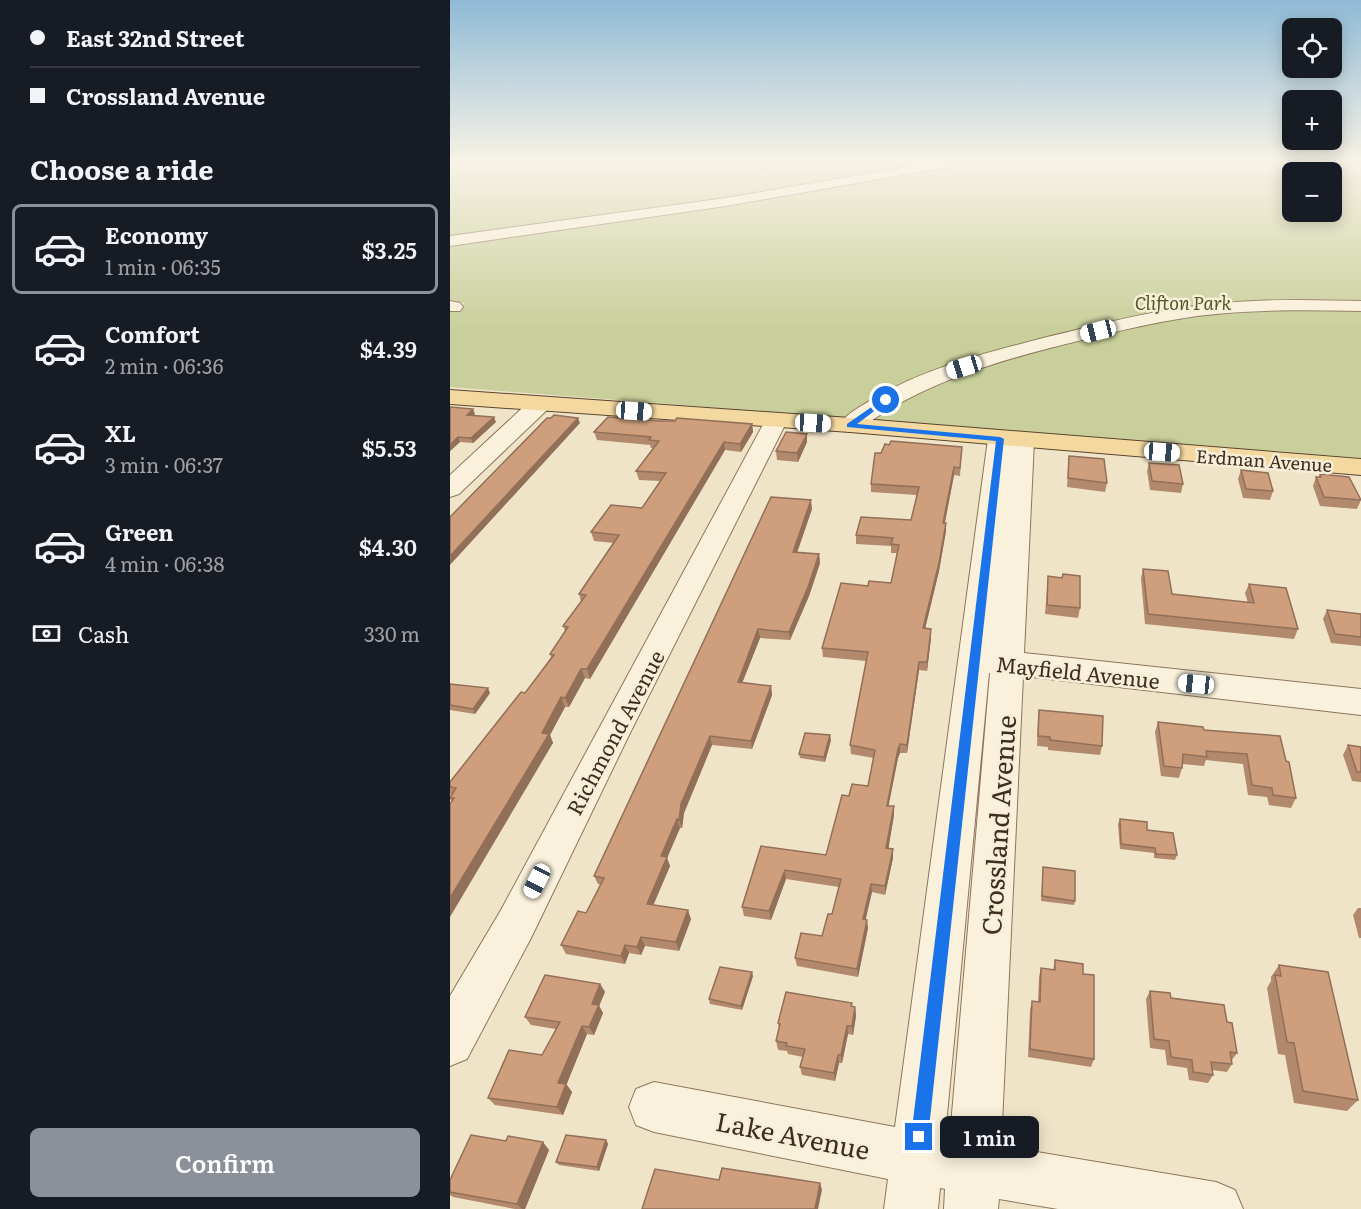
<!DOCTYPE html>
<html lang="en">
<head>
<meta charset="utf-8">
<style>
  body { margin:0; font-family:Literata,serif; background:#242831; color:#f1f3f6; height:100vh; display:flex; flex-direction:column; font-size:22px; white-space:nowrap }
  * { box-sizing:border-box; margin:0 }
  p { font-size:20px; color:#9ea1a6 }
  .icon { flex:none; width:33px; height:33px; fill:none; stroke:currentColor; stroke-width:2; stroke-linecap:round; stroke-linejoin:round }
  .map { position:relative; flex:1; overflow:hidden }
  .drawer { display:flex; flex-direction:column; background:#171b24; width:450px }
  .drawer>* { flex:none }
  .guide { display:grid; align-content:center; height:132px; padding:0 30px; background:#171b24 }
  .buttons { position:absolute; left:832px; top:18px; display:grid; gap:12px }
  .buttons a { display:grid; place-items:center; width:60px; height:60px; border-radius:9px; background:#171b24; box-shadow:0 3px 15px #0003; font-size:30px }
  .end { position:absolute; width:27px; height:27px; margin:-14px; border:8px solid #1a73e8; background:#fff; box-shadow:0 0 0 3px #fff }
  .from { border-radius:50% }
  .bubble { position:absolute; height:42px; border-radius:9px; background:#171b24; box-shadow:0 3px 15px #0003; font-size:20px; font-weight:600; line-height:42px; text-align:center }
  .car { position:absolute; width:18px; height:36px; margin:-18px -9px; border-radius:8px; box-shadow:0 0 4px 2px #0007; background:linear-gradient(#fff 24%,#345 0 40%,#fff 0 76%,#345 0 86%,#fff 0) }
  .guide b { display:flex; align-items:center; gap:21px; height:57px; font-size:22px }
  .guide b+b { border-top:2px solid #363941 }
  .guide i { width:15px; height:15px; background:#f1f3f6 }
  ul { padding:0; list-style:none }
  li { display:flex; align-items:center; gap:18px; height:90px; margin:0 12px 9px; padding:0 18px; border:3px solid transparent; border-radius:9px }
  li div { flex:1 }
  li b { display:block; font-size:22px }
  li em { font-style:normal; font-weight:600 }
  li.selected { border-color:#8c9099 }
  li>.icon { width:54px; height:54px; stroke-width:1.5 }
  h2 { padding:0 30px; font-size:27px; line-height:72px }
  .pay { display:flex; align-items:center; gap:15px; height:66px; padding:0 30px; font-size:22px }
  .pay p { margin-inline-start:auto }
  .action { display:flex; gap:12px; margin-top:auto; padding:12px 30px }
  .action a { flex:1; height:69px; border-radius:9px; background:#8c9099; color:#fff; font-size:24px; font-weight:600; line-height:69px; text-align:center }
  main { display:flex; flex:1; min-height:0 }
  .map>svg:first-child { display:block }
  .green { fill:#c9cf9b; fill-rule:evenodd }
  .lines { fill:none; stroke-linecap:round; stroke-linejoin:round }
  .minor-casing { stroke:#8d765c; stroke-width:2 }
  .major-casing { stroke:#5b4430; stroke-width:2 }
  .minor { fill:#faf1dc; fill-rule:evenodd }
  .major { fill:#f3d9a0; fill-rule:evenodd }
  .wall { fill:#b2896c }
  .shaded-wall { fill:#916f58 }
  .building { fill:#cf9f7d; stroke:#916f58; stroke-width:1.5 }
  .route { fill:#1a73e8 }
  .labels { text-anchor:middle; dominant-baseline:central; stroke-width:5; stroke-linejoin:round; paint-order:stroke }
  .far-park-label { font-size:18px; font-style:italic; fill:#4d5a26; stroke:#f7eed8 }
  .far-street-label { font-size:18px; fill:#3d2e20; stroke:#f7eed8 }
  .street-label { font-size:21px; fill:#3d2e20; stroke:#f7eed8 }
  .near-street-label { font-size:26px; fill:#3d2e20; stroke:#f7eed8 }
</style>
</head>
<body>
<main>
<section class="drawer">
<div class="guide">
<b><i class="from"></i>East 32nd Street</b>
<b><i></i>Crossland Avenue</b>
</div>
<h2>Choose a ride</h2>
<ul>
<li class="selected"><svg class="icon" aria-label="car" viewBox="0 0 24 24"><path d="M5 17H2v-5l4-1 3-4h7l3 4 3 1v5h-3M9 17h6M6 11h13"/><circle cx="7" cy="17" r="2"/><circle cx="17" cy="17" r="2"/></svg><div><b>Economy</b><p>1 min · 06:35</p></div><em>$3.25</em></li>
<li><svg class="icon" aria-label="car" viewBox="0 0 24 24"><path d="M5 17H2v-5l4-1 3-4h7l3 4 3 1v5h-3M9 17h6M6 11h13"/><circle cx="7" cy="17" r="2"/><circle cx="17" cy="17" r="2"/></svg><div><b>Comfort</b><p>2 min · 06:36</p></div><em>$4.39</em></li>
<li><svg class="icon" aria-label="car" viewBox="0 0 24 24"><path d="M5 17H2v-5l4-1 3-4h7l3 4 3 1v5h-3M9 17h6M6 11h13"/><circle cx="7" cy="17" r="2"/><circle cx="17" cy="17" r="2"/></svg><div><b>XL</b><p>3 min · 06:37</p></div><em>$5.53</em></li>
<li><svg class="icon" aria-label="car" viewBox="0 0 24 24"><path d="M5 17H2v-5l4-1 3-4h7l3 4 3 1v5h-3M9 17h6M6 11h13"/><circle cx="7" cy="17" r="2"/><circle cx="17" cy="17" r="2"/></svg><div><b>Green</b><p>4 min · 06:38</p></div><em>$4.30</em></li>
</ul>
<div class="pay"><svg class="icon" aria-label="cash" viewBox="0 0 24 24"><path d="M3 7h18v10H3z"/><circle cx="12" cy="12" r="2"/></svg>Cash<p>330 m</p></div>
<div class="action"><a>Confirm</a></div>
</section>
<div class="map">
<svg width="911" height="1209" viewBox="0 0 911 1209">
  <rect width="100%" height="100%" fill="#f0e4c8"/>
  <path class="green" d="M0,161H911V458L0,387V312L15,303L0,301ZM843,172H882V212H843Z"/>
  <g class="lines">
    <defs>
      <path id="minor" d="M490,161H515L509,165L276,206L0,246V236L276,198Z
        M849,300L911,301V311C856,310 801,309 747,316C697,323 648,336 600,348C531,366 466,387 408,430L400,432L392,430L389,425C396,414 410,407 421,400C475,368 536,353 597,337C640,327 683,315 726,309C767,302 808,300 849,300Z
        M0,301L10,303L13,307L10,311H0Z
        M90,397L98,399L101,404L98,409L9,494L0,497V475L82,399Z
        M326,414L334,416L337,421L180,733L81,938L17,1059L0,1066V996L51,910L315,421L318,416Z
        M550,432L558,434L562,439L564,436L572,434L580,436L584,441L574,653L911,689V715L573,676L551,1146L766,1182L785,1190L793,1209H608L549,1199L548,1209H494L495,1189L490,1188L488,1209H434L438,1179L204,1132L186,1125L179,1107L186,1089L204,1082L445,1127L538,439L542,434ZM539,673H540L500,1137L495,1136Z"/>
      <path id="major" d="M0,390L400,418L911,459V475L400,432L0,404Z"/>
    </defs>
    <use href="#minor" class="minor-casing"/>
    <use href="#major" class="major-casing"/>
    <use href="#minor" class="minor"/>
    <use href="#major" class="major"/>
  </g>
  <path class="wall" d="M0,407L25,414L23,416L46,422L23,443L10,442L0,451Z
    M211,421L302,424L303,432L291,452L275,450L140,679L135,678L119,707H115L100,735L103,743L2,802L0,799L1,796L0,793V782L75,693L101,657L100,654L115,631L113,626L131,601L129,594L164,543L144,541L141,532L192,508L210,481L189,480L186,471L203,448H201L200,445L147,440L144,432Z
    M357,442L348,462L327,460L326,451Z
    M512,447L510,476L504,475L495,523L496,531L489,571L475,629L481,638L477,671L469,670L457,753H450L448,758L438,806L444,815L438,848L443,849V858L435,895L422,892L415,919L418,928L408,977L347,966L345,958L372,936L382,914L389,887L336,879L321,920L294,916L292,907L311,846L376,855L399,796L418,786L424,758L401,754L400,745L416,661L373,657L372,648L418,586L441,583L447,553H441V546L406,544V535L461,520L467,495L421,492V484L431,453Z
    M619,456L657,483L655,492L617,487Z
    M699,463L733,484L731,493L700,490L697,471Z
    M791,470L823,491L820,500L793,498L788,479Z
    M870,474L911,500L907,509L870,506L863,486L866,477H869Z
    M362,509L347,553L369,554L370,563L359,596L340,640L310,638L292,683L321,686L322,695L302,749L262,745L234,813L232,828H230L217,858L220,866L203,905L241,919L229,951L195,946L191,955L179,953L175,964L116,954L111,945L136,913L151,885L148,884L144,876Z
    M693,569L722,594L798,603L795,593L799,584L848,629L844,639L695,624L691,578Z
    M613,574L630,608L628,618L595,614L598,576L612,578Z
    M877,610L911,614V646L881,643L873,619Z
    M0,684L40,693L25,714L0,710Z
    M589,710L652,746L650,755L598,750V747L587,746L588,720Z
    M708,722L754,730L836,761L846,798L841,808L819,805L817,797L798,795L793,764L756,760L754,766L732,764V768L729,778L711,776L705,732Z
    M381,740L375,762L350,758L349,754Z
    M898,745L911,747V782L902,781L893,755Z
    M670,819L697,830L727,855L725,860L704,858V853L670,849L668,824Z
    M593,867L625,901L624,905L591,901Z
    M908,908H911V938H909L903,915Z
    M605,960L633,974L644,1059L641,1067L578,1057L580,1010L582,1001L588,1002L589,977L591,968L603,970Z
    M829,965L908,1100L897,1111L844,1103L835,1055L828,1054L817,988L821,981V977Z
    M303,976L292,1010L260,1004L259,999Z
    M150,984L155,992L149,1006L153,1013L144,1035L137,1034L116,1084L122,1092L113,1115L45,1105L38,1098L92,1055L106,1029L81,1025L75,1017Z
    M700,991L721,998L777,1022L787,1053L782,1060V1064L777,1072L762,1070L763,1075L758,1083L739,1080L737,1068L717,1065L715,1050L700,1048L696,999Z
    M402,1003V1007H405L406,1016L403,1035L398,1034L392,1063H389L385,1081L352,1075L350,1067L353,1057L338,1054L337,1051L328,1050L326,1041L329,1029L328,1023Z
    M156,1140L158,1144L149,1171L109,1165L106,1162Z
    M99,1150L75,1209H65L3,1197L0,1195V1180Z"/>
  <path class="shaded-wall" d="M23,409L25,414L18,420L17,415Z
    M44,417L46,422L23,443L21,438Z
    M128,418L130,423L0,565V556Z
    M302,424L303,432L291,452L290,444Z
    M357,434V442L348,462L347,453Z
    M8,437L10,442L0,451V445Z
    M274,442L275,450L140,679L137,669Z
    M504,467V475L493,531V523Z
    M361,500L362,509L344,561L343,552Z
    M496,523V531L489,571L473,637V628Z
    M369,554L370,563L359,596L340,640L339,632Z
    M308,629L310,638L289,691L288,682Z
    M481,629V638L477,671V662Z
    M469,662V670L457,753V745Z
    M131,669L135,678L119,707L115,698Z
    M321,686L322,695L302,749L301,741Z
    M38,688L40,693L25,714L23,709Z
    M111,697L115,707L100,735L103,743L0,917V898Z
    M380,735L381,740L375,762L374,757Z
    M260,736L262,745L234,813L232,828L229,820L231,804Z
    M450,744V753L448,758L437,814V806L448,749Z
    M444,806V815L437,857L436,848Z
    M227,819L230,828L217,858L220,866L200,913L197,904L211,856Z
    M443,849V858L435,895V886Z
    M335,870L336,879L321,920L319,911Z
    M421,884L422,892L414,927L413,919Z
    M238,910L241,919L229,951L226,942Z
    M417,920L418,928L408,977L407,969Z
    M191,937L195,946L191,955L187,947Z
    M175,945L179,953L175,964L171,956Z
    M302,972L303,976L292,1010L291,1006Z
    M150,984L155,992L149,1006L153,1013L144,1035L139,1027L142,1004Z
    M405,1007L406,1016L403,1035L402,1026Z
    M132,1026L137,1034L114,1091L108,1083Z
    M397,1026L398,1034L392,1063L391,1055Z
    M388,1055L389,1063L385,1081L384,1073Z
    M116,1084L122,1092L113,1115L107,1107Z
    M156,1140L158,1144L149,1171L147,1167Z
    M93,1142L99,1150L75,1209H72L67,1204Z
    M370,1183L372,1190L368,1209H365Z"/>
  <path class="building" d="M0,407L23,409L17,415L44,417L21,438L8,437L0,445Z
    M104,415L128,418L0,556V517L97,418H101Z
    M158,417L211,421H225L227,418L302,424L290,444L274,442L137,669H131L115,698L111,697L92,733L99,734L0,898V804L4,798H0L6,788L0,787V782L71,692L75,693L104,655L100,654L118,627L113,626L136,595L129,594L169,535L141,532L161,505L192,508L216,473L186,471L209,441L199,440L201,437L144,432Z
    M336,432L357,434L347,453L326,451Z
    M441,441L512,447L510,468L504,467L493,523H496L489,563L473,628L481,629L477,662H469L457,745L450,744L448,749L437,806H444L436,848L443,849L435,886L421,884L413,919L417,920L407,969L345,958L351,933L372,936L378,914H382L391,879L335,870L319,911L292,907L311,846L376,855L392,795L399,796L402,784L418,786L425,750L400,745L418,652L372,648L391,583L418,586L419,581L441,583L449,545L441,544L443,538L406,535L411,517L461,520L469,487L421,484L425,453H431L435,444L439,445Z
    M619,456L654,459L657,483L618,478Z
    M699,463L729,465L733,484L702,481Z
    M791,470L818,473L823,491L796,489Z
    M870,474L899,477L911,500L874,497L866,477H871Z
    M321,497L361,500L343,552L369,554L358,587L339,632L308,629L288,682L321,686L301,741L260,736L231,804L229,820L227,819L211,856L217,857L197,904L238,910L226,942L191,937L187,947L175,945L171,956L111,945L128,911L136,913L154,878L144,876Z
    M693,569L718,571L722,594L804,603L799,584L836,588L848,629L698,614Z
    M613,574L630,576V608L597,605L598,576L612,578Z
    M877,610L911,614V637L885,634Z
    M0,684L38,688L23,709L0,705Z
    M589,710L653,716L652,746L600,740V737L588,736Z
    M708,722L753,727L754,730L830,736L836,761L839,762L846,798L823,795L822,788L802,785L797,754L756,751L757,757L733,754L732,768L714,766Z
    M355,733L380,735L374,757L349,754Z
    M898,745L911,747V772H907Z
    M670,819L697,822V830L723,833L727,855L706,854L705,848L671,844Z
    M593,867L625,871V901L592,896Z
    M605,960L633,964V974L644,975V1059L580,1049L582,1001L590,1002L591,968L605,970Z
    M829,965L878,972L908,1100L853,1091L844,1043L837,1042L825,975L831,976Z
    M270,967L302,972L291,1006L259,999Z
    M95,975L150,984L142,1004L149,1005L139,1027L132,1026L108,1083L116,1084L107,1107L38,1098L59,1050L92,1055L110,1022L75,1017Z
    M700,991L720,993L721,998L774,1005L777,1022L782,1023L787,1053L780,1052L782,1064L761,1062L763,1075L743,1072L742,1060L721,1057L719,1041L704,1039Z
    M336,992L402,1003L401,1006L405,1007L402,1026H397L391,1055H388L384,1073L350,1067L355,1049L336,1046L337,1043L326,1041L330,1024L328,1023Z
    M21,1135L56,1141L58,1136L93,1142L67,1204L0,1192V1180Z
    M116,1135L156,1140L147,1167L106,1162Z
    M272,1168L370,1183L365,1209H192L205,1169L269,1180Z"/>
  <linearGradient id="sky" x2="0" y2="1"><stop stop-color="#8fbad6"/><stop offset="0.49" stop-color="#f8f3e6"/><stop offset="1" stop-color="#f8f3e6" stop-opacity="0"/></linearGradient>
  <rect width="911" height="330" fill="url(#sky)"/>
  <path class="route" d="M433,399L439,400L407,424L550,437L554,439L478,1137L475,1143L469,1145L463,1143L461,1137L546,441L397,427V424Z"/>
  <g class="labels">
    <g class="far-park-label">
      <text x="733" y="302">Clifton Park</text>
    </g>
    <g class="far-street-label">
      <text transform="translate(814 460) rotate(4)">Erdman Avenue</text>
    </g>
    <g class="street-label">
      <text transform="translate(628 671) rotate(6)">Mayfield Avenue</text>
      <text transform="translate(164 732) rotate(-62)">Richmond Avenue</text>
    </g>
    <g class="near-street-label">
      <text transform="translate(547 825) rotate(-86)">Crossland Avenue</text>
      <text transform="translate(343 1134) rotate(11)">Lake Avenue</text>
    </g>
  </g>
</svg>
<div class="buttons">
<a><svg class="icon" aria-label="locate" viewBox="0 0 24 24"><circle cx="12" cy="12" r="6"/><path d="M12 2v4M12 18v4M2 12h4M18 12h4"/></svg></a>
<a>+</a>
<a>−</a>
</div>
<i class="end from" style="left:436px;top:400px"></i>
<i class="end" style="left:469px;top:1137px"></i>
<div class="bubble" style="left:490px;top:1116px;width:99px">1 min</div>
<i class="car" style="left:648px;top:331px;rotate:256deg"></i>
<i class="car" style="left:514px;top:367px;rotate:253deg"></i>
<i class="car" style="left:184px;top:411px;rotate:94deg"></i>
<i class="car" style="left:363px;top:423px;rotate:93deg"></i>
<i class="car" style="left:712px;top:452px;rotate:94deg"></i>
<i class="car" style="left:746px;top:684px;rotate:276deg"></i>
<i class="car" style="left:87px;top:881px;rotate:207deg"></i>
</div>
</main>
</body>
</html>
